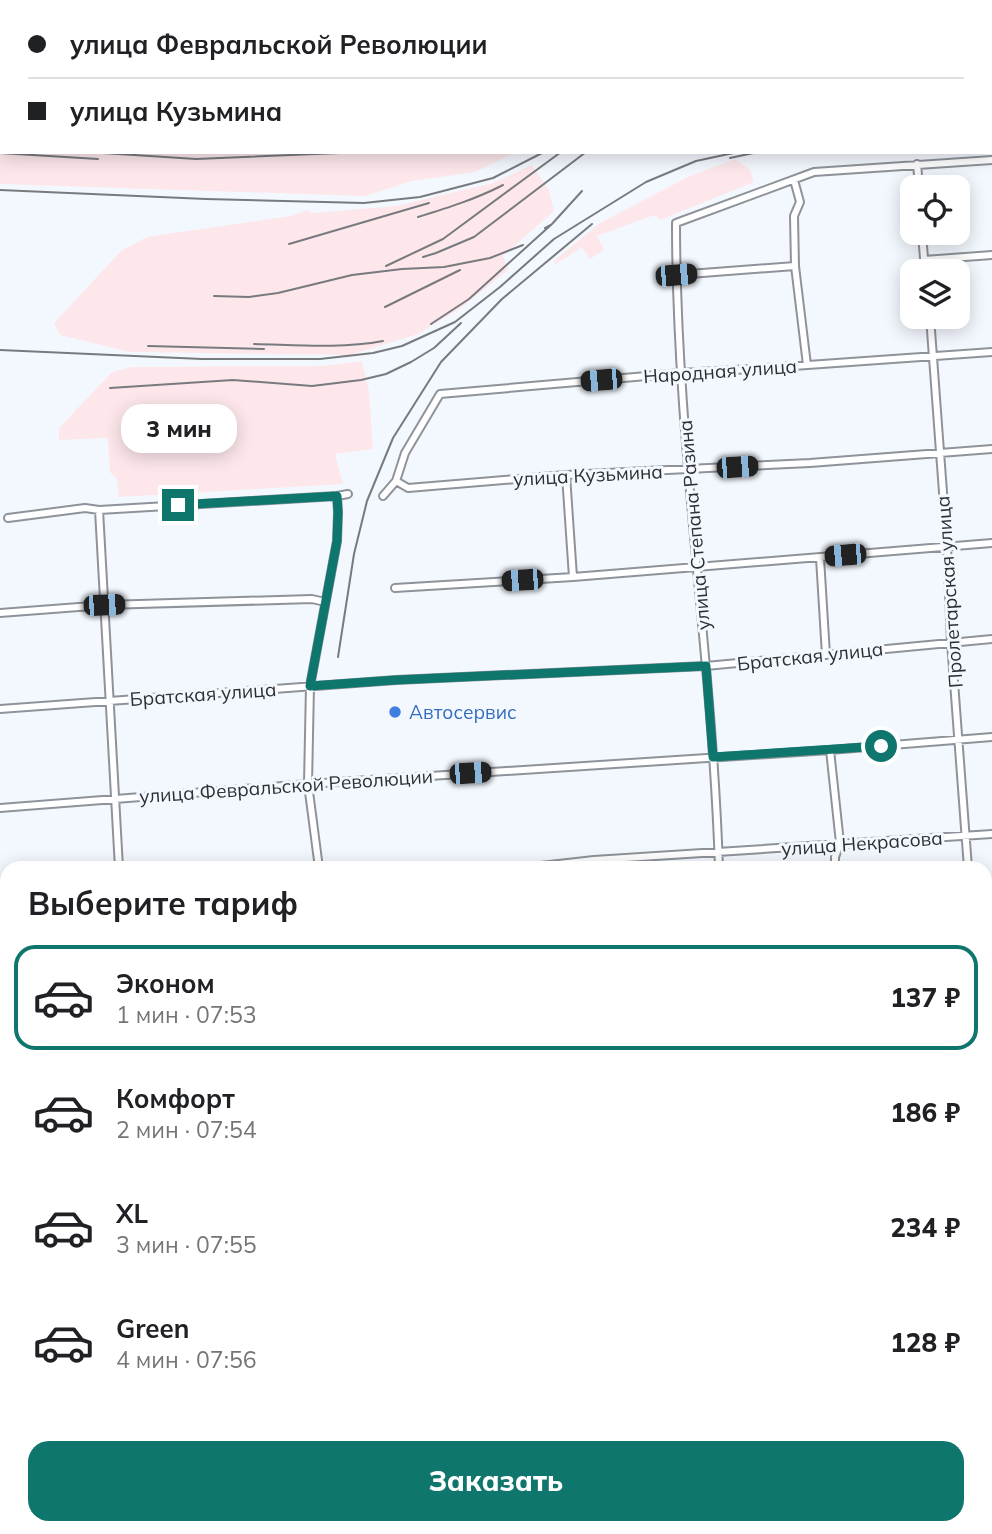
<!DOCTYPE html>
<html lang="ru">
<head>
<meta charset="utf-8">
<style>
  body { margin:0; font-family:Mulish,sans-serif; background:#f6f6f6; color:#202124; height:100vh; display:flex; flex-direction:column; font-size:26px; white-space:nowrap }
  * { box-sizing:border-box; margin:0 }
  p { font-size:23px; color:#757577 }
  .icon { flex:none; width:38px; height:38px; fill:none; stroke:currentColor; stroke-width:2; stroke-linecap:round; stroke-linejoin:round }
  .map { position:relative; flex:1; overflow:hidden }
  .panel { position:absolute; left:0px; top:861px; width:992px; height:674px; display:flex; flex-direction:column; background:#fff; border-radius:21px 21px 0 0; box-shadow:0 4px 18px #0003 }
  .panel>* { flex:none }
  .hud { position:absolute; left:0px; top:0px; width:992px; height:154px; box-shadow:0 4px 18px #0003; display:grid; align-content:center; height:154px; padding:0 28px; background:#fff }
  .buttons { position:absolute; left:900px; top:175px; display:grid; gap:14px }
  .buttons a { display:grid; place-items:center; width:70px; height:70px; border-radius:14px; background:#fff; box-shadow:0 4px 18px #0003; font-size:35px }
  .end { position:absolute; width:32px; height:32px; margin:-16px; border:9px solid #0f766e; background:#fff; box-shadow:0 0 0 4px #fff }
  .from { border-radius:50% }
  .bubble { position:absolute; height:49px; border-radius:21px; background:#fff; box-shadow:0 4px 18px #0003; font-size:23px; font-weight:800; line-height:49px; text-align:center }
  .car { position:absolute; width:21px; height:42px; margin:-21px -10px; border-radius:9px; box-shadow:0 0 5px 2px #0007; background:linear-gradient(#222 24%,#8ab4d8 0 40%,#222 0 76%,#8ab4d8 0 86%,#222 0) }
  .hud b { display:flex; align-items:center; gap:24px; height:66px; font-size:26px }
  .hud b+b { border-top:2px solid #e0e0e0 }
  .hud i { width:18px; height:18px; background:#202124 }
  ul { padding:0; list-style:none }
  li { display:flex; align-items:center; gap:21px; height:105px; margin:0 14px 10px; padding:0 14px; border:4px solid transparent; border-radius:21px }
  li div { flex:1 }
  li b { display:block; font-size:26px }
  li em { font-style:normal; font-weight:800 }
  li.active { border-color:#0f766e }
  li>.icon { width:63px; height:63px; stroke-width:1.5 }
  h2 { padding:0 28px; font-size:32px; line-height:84px }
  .action { display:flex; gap:14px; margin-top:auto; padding:14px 28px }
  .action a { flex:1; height:80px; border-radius:21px; background:#0f766e; color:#fff; font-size:28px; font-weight:800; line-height:80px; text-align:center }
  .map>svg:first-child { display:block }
  .industrial { fill:#fde7eb }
  .built { fill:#e2edfb }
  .green { fill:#cbeacb }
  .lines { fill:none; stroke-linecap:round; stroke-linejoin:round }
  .minor-casing { stroke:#8e939a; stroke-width:10 }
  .tertiary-casing { stroke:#8e939a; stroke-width:11 }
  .minor { stroke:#fff; stroke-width:6 }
  .tertiary { stroke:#fff; stroke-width:8 }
  .rail { stroke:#777a7e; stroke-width:2 }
  .route { stroke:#0f766e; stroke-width:9 }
  .shop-dot { fill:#3f7fe0; stroke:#f3f8fe; stroke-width:2.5 }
  .labels { text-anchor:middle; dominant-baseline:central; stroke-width:6; stroke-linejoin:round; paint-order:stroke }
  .street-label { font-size:19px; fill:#2d2f32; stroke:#f3f8fe }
  .shop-label { font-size:19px; fill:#366cbe; stroke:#f3f8fe; text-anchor:start }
</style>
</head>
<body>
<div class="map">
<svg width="992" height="1534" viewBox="0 0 992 1534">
  <rect width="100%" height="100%" fill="#f3f8fe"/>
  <path class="industrial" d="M59,0H992V45H990V2H57Z
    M2,49V152H516L475,172L412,181L365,196L0,184V51Z
    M735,159L750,170L754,182L660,220L654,215L597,236L604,250L590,259L582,247L555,265L554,261L600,223L688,177Z
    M532,165L549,190L554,211L503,256L508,270L461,308L418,334L350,355L130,352L60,335L54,323L121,251L147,237L291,216L307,210L313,213L396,206L493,183Z
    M362,361L369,392L373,449L335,454L343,484L119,497L117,479L110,472L108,438L59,440V428L112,372L132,367L323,366Z"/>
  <path class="built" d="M172,1528H271L172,1534Z
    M560,1528H754V1534H560Z"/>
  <path class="green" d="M0,1227H3L7,1259V1284H0Z
    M7,1434V1476L0,1473V1439Z
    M0,1476L7,1479V1528H25L26,1534H0Z"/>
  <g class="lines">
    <defs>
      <path id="minor" d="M917,164L919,187
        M794,180L800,202L794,216L795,266L807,365
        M922,233L925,271
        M924,260L992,255
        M676,275L795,266
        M930,317L947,546L951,642L968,868
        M566,475L573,577
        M396,481L408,488L566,475L810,463L992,449
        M383,496L396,481L405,453L440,394L681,373L751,369L992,352
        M99,510L119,868
        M8,518L85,508L99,510L337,496L348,494
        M820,558L826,655
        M395,588L573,577L992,543
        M0,613L105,605L312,599L325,602
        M0,709L396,680L706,666L992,639
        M830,750L840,843L835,857V868
        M0,808L308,784L830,750L992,737
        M319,868L308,784L310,686L337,541L338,512L337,496
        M523,868L594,860L992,834
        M719,868C712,653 676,439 676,223L814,172L992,160
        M0,903L7,902
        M0,1004H7
        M0,1096H7
        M0,1172L6,1185L7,1191
        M985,1239L992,1238
        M985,1332H992
        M985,1432H992
        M42,1528L43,1534
        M468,1528L469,1534
        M877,1528V1534
        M913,1534L992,1528"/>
      <path id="tertiary" d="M985,931L992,930
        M985,1135L992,1134
        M0,1430L7,1425
        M349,1528L350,1534"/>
    </defs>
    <use href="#minor" class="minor-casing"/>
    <use href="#tertiary" class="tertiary-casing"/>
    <use href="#minor" class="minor"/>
    <use href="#tertiary" class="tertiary"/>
    <path class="rail" d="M879,0L895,2
      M937,0L944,2
      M982,0L987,2
      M47,2L49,0
      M79,2L82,0
      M96,2L99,0
      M246,2L248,0
      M484,2L486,0
      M534,2L536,0
      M558,2L560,0
      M605,2L607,0
      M632,2L634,0
      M649,2L652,0
      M665,2L668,0
      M723,2L727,0
      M741,2L747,0
      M779,2L797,0
      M990,14H992
      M990,25H992
      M0,42L2,41
      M0,69L2,68
      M990,79H992
      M990,117H992
      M88,152L196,159L364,152
      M0,153L98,159
      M730,158L758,152
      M0,190L206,199L364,203L420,197L493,178L544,152
      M418,217C447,208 476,199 503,185
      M545,228L552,224L582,191
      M289,244L429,203
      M423,257L436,253L474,237L586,152
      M386,266L443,239L561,152
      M214,296L249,297L278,293L352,275L402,269L444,267L490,258L523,245
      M385,307L460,270
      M431,324L469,299L552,224
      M254,344C297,345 340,349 383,341
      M148,346L264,349
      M0,350L202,359H320L373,353L402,346L455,322L500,287L554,239L646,182L696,161L738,152
      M110,388L233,380L312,386L361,380L386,374L411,362L434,348L461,323
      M338,657L354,554L367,501L393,438L441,362L502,299L592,224"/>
  </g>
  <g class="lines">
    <path class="route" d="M178,505L337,496L338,512L337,541L310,686L396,680L706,666L713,757L881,746"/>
  </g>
  <circle class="shop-dot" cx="395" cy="712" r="7"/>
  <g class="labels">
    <g class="street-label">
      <text transform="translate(720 371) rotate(-4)">Народная улица</text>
      <text transform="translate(588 475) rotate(-3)">улица Кузьмина</text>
      <text transform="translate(694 525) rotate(-95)">улица Степана Разина</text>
      <text transform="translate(949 592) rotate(-94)">Пролетарская улица</text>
      <text transform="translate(810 656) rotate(-6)">Братская улица</text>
      <text transform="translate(203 694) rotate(-4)">Братская улица</text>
      <text transform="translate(286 786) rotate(-4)">улица Февральской Революции</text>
      <text transform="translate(862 843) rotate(-4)">улица Некрасова</text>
    </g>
    <g class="shop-label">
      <text x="409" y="712">Автосервис</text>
    </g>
  </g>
</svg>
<div class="buttons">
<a><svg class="icon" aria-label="locate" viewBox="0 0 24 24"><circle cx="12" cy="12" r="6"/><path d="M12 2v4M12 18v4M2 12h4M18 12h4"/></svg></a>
<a><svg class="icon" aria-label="layers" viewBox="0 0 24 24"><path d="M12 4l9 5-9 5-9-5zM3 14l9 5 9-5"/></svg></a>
</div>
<i class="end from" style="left:881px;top:746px"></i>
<i class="end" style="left:178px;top:505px"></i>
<div class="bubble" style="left:121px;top:404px;width:116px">3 мин</div>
<i class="car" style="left:676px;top:275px;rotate:85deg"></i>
<i class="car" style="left:601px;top:380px;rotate:265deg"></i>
<i class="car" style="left:737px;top:467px;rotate:86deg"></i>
<i class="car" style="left:845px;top:555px;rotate:265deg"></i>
<i class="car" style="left:522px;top:580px;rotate:266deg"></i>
<i class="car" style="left:104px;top:605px;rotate:88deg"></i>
<i class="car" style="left:470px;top:773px;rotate:86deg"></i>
<div class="hud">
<b><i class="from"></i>улица Февральской Революции</b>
<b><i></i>улица Кузьмина</b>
</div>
<section class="panel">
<h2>Выберите тариф</h2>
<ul>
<li class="active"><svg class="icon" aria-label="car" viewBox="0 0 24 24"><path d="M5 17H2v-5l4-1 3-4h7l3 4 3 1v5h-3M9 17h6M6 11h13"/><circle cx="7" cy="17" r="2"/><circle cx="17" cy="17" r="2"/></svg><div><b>Эконом</b><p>1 мин · 07:53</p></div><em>137 ₽</em></li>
<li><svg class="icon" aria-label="car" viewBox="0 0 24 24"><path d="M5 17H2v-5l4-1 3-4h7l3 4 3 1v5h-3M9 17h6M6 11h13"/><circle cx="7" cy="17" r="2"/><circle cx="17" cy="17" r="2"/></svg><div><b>Комфорт</b><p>2 мин · 07:54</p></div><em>186 ₽</em></li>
<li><svg class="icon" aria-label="car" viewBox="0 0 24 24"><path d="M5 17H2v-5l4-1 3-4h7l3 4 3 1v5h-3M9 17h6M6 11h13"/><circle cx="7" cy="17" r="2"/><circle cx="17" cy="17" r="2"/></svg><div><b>XL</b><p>3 мин · 07:55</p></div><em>234 ₽</em></li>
<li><svg class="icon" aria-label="car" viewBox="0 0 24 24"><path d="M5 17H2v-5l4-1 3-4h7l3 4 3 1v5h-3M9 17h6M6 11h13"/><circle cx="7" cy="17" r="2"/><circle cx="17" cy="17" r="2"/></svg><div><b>Green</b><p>4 мин · 07:56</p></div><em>128 ₽</em></li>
</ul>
<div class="action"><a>Заказать</a></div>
</section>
</div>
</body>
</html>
